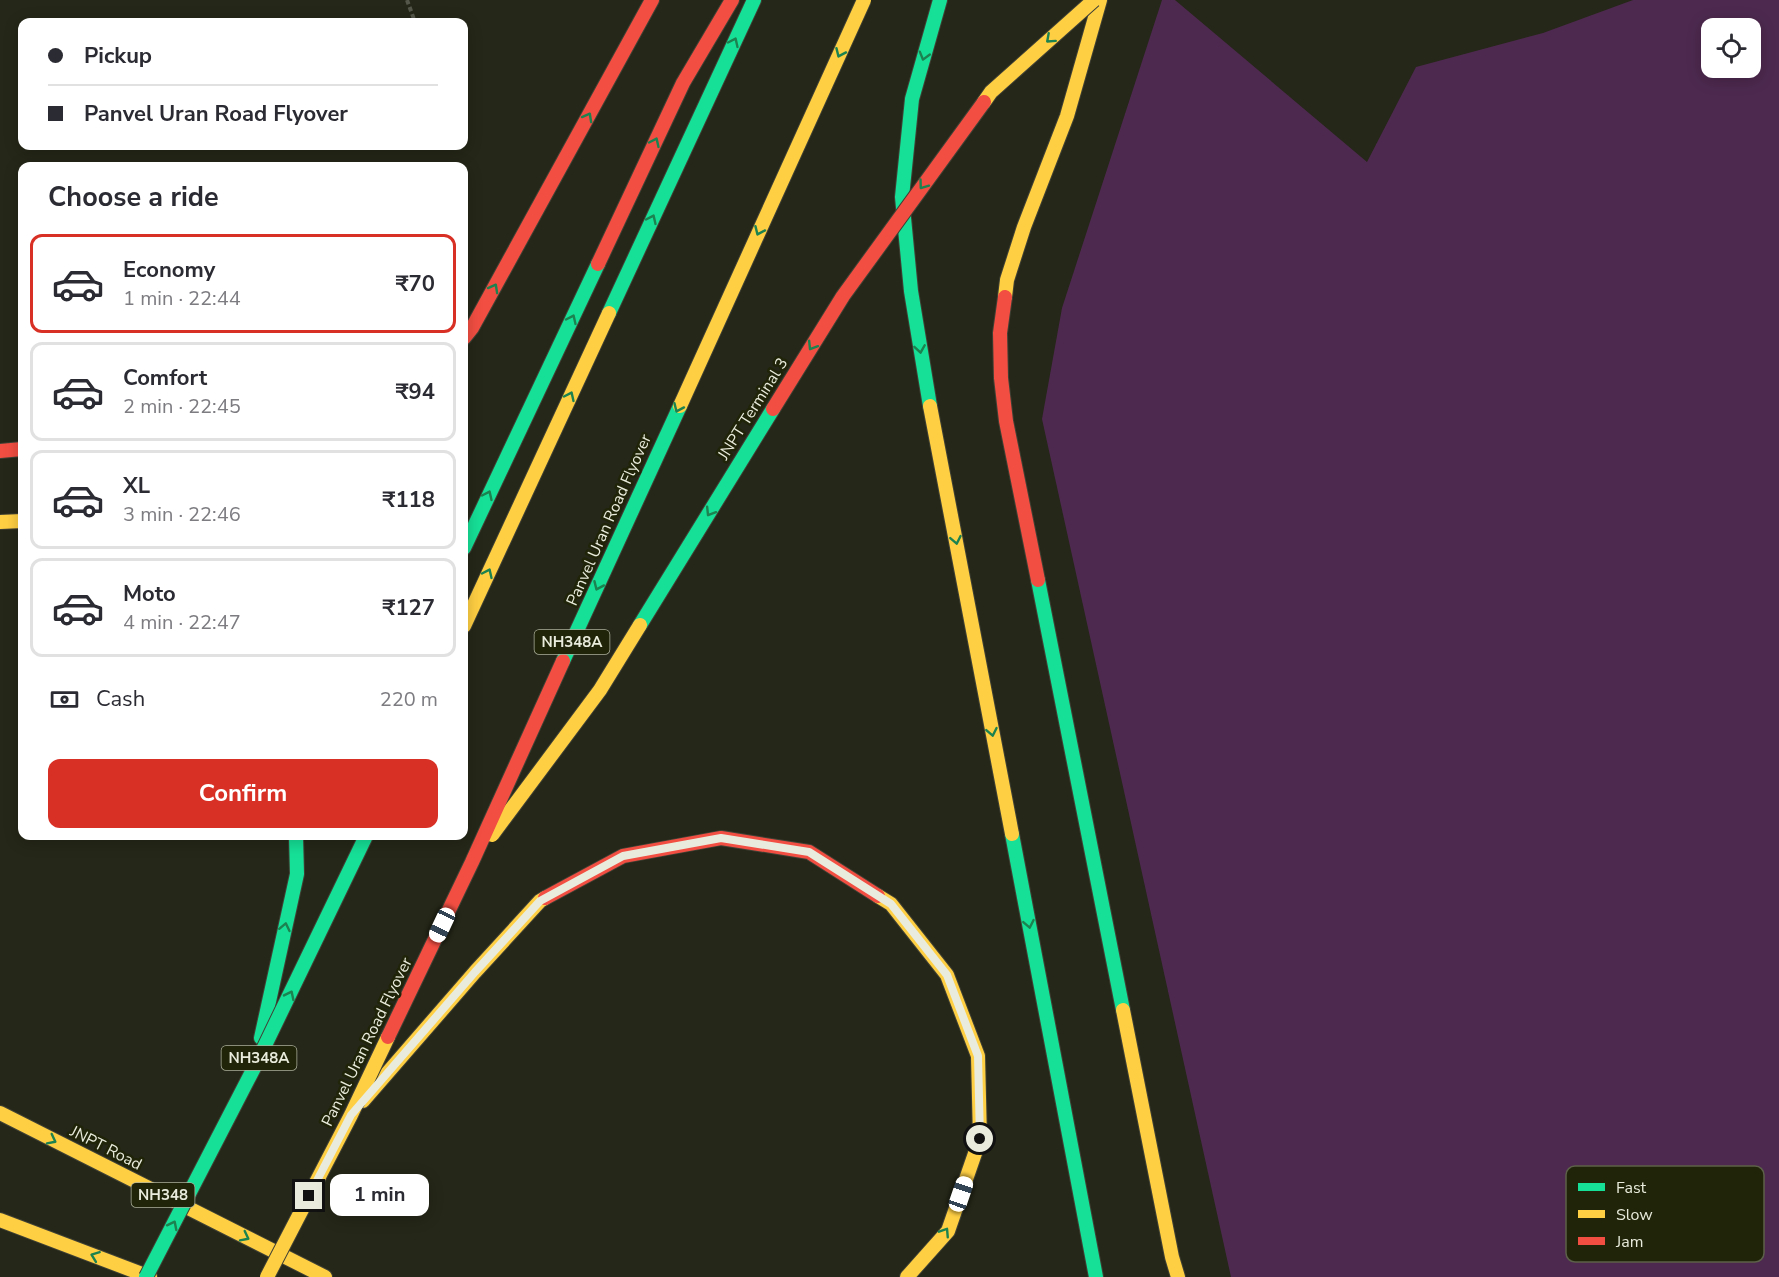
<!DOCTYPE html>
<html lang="en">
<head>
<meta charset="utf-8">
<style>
  body { margin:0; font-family:"Nunito Sans",sans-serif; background:#f2f2f3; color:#2b2b33; height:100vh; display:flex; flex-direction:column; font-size:22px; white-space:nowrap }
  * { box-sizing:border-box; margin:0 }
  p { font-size:20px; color:#7c7c81 }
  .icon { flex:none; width:33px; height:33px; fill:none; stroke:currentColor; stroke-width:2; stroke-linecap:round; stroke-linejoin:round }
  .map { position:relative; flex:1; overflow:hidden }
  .drawer { position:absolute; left:18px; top:162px; width:450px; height:678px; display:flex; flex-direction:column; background:#fff; border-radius:12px; box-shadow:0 3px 15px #0003 }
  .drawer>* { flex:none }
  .banner { position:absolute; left:18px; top:18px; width:450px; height:132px; border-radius:12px; box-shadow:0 3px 15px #0003; display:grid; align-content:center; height:132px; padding:0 30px; background:#fff }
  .controls { position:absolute; left:1701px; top:18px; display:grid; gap:12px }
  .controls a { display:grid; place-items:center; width:60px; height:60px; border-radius:12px; background:#fff; box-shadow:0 3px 15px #0003; font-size:30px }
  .end { position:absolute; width:27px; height:27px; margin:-14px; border:8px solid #e9ecdc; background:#111; box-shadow:0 0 0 3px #111 }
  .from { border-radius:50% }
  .bubble { position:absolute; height:42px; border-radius:12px; background:#fff; box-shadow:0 3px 15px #0003; font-size:20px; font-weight:700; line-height:42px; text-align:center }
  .car { position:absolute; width:18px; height:36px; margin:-18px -9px; border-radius:8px; box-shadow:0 0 4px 2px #0007; background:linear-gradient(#fff 24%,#345 0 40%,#fff 0 76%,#345 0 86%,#fff 0) }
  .banner b { display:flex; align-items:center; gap:21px; height:57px; font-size:22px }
  .banner b+b { border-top:2px solid #e1e1e2 }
  .banner i { width:15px; height:15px; background:#2b2b33 }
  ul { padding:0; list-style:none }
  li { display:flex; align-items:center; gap:18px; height:99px; margin:0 12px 9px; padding:0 18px; border:3px solid #e1e1e2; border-radius:12px }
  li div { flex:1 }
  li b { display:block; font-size:22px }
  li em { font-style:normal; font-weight:700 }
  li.current { border-color:#d93025 }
  li>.icon { width:54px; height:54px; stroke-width:1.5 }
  h2 { padding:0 30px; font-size:27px; line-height:72px }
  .pay { display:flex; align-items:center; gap:15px; height:66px; padding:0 30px; font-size:22px }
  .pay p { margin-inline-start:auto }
  .button { display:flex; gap:12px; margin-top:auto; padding:12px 30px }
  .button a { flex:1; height:69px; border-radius:12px; background:#d93025; color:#fff; font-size:24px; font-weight:700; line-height:69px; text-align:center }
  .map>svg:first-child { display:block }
  .green { fill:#4d294f; fill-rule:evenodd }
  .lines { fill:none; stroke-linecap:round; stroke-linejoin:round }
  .fast-casing { stroke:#404135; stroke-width:16 }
  .slow-casing { stroke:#404135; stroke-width:16 }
  .jam-casing { stroke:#404135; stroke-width:16 }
  .path { stroke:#55574b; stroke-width:4; stroke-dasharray:4.5 3; stroke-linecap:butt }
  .fast { stroke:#16e098; stroke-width:14 }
  .slow { stroke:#ffcf43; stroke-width:14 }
  .jam { stroke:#f24e42; stroke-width:14 }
  .fast-bridge-casing { stroke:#404135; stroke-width:16; stroke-linecap:butt }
  .slow-bridge-casing { stroke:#404135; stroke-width:16; stroke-linecap:butt }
  .jam-bridge-casing { stroke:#404135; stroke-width:16; stroke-linecap:butt }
  .fast-bridge { stroke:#16e098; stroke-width:14 }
  .slow-bridge { stroke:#ffcf43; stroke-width:14 }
  .jam-bridge { stroke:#f24e42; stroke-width:14 }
  .oneway { stroke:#1b8250 }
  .route { stroke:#e9ecdc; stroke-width:8 }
  .labels { text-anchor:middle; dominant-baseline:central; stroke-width:5; stroke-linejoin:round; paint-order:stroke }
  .shield { fill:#202408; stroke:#adb09c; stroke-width:1.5 }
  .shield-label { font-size:15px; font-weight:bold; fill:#e9ecdc }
  .street-label { font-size:16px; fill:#e9ecdc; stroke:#202408 }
  .key { fill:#202408; stroke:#5c6048; stroke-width:1.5 }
  .key-label { font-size:16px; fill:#e9ecdc }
</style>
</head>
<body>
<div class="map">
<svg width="1779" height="1277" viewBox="0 0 1779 1277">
  <rect width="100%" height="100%" fill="#252718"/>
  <path class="green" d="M1162,0H1175L1367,162L1416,67L1543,33L1633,0H1779V1277H1231L1042,419L1062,308ZM1712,28H1750V68H1712Z"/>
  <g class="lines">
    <defs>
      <path id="fast" d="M609,313L754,0
        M930,406L911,291L902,197L912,99L940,0
        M464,548L598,264
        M1038,580L1123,1010
        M1012,834L1096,1277
        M261,1038L297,874L296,836"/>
      <path id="slow" d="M1005,297L1007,280L1024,227L1067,116L1100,0
        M930,406L1012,834
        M0,522L22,521
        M464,626L609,313
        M878,896L891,904L947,975L978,1056L980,1139L948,1231L907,1277
        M1123,1010L1172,1257L1178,1277
        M363,1101L475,972L540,901L545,898
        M0,1113L325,1277
        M0,1220L150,1277"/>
      <path id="jam" d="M598,264L683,83L732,0
        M1005,297L1000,333L1001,378L1006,421L1038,580
        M464,338L472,328L652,0
        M0,451L22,449
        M545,898L623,856L721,838L809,852L878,896"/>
    </defs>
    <use href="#fast" class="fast-casing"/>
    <use href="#slow" class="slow-casing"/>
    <use href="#jam" class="jam-casing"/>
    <path class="path" d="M407,0L415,22
      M377,149L378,146"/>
    <use href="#fast" class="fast"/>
    <use href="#slow" class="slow"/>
    <use href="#jam" class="jam"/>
    <defs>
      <path id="fast-bridge" d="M640,625L773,409
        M563,661L680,406
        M146,1277L255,1066L366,836"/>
      <path id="slow-bridge" d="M984,102L991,92L1094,0
        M680,406L864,0
        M492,835L600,690L640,625
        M267,1277L351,1115L388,1037"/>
      <path id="jam-bridge" d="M773,409L843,296L984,102
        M388,1037L472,862L563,661"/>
    </defs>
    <use href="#fast-bridge" class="fast-bridge-casing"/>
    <use href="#slow-bridge" class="slow-bridge-casing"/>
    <use href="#jam-bridge" class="jam-bridge-casing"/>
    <use href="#fast-bridge" class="fast-bridge"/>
    <use href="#slow-bridge" class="slow-bridge"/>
    <use href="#jam-bridge" class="jam-bridge"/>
  </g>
  <defs><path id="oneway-chevron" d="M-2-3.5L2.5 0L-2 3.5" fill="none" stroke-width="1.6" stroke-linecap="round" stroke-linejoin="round" transform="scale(1.5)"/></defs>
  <g class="oneway">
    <use href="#oneway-chevron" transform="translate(1050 39) rotate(138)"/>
    <use href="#oneway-chevron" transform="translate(734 42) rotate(-65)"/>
    <use href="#oneway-chevron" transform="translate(840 53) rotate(114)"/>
    <use href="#oneway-chevron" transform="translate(924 56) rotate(106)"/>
    <use href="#oneway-chevron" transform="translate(588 117) rotate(-61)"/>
    <use href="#oneway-chevron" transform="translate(655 142) rotate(-65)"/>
    <use href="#oneway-chevron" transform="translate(923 185) rotate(126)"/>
    <use href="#oneway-chevron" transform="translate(652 219) rotate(-65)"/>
    <use href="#oneway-chevron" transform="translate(759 231) rotate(114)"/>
    <use href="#oneway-chevron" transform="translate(494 288) rotate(-61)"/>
    <use href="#oneway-chevron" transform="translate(572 319) rotate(-65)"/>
    <use href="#oneway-chevron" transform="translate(812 346) rotate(122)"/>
    <use href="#oneway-chevron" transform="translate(920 349) rotate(81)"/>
    <use href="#oneway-chevron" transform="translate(570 396) rotate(-65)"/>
    <use href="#oneway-chevron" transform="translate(678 408) rotate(114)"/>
    <use href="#oneway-chevron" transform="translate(488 495) rotate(-65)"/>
    <use href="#oneway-chevron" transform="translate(710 512) rotate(122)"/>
    <use href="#oneway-chevron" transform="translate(956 540) rotate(79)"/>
    <use href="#oneway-chevron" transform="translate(488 573) rotate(-65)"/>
    <use href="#oneway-chevron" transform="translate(598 586) rotate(114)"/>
    <use href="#oneway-chevron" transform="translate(992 732) rotate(79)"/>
    <use href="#oneway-chevron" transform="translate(1029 924) rotate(79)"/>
    <use href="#oneway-chevron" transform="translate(285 927) rotate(-78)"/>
    <use href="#oneway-chevron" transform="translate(290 995) rotate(-64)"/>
    <use href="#oneway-chevron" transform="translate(52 1140) rotate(27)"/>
    <use href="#oneway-chevron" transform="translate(173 1225) rotate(-63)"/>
    <use href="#oneway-chevron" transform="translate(945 1232) rotate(-57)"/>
    <use href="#oneway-chevron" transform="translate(245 1237) rotate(27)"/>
    <use href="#oneway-chevron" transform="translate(95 1256) rotate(-159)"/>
  </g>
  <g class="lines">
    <path class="route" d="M309,1196L351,1115L475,972L540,901L623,856L721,838L809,852L891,904L947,975L978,1056L980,1139"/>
  </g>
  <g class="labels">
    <g class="shield">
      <rect x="534.5" y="630" width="75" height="24" rx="4.5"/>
      <rect x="221.5" y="1046" width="75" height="24" rx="4.5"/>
      <rect x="131.5" y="1183" width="63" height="24" rx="4.5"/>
    </g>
    <g class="shield-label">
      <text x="572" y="642">NH348A</text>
      <text x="259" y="1058">NH348A</text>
      <text x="163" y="1195">NH348</text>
    </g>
    <g class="street-label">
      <text transform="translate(753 409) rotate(-58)">JNPT Terminal 3</text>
      <text transform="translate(609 520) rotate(-66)">Panvel Uran Road Flyover</text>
      <text transform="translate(367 1042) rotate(-64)">Panvel Uran Road Flyover</text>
      <text transform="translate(106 1148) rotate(27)">JNPT Road</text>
    </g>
  </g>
  <rect x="1566" y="1166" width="198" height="96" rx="9" class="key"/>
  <rect x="1578" y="1183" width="27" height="8" fill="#16e098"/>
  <rect x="1578" y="1210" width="27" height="8" fill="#ffcf43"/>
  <rect x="1578" y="1237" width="27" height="8" fill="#f24e42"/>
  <g class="key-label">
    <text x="1616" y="1193">Fast</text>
    <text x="1616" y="1220">Slow</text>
    <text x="1616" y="1247">Jam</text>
  </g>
</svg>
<div class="controls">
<a><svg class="icon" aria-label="locate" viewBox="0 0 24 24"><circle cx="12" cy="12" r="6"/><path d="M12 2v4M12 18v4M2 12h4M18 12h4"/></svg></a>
</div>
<i class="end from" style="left:980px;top:1139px"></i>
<i class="end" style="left:309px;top:1196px"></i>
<div class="bubble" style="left:330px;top:1174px;width:99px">1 min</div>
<i class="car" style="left:442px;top:925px;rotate:205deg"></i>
<i class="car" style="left:961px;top:1194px;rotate:19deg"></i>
<div class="banner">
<b><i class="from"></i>Pickup</b>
<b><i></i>Panvel Uran Road Flyover</b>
</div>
<section class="drawer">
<h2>Choose a ride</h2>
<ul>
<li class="current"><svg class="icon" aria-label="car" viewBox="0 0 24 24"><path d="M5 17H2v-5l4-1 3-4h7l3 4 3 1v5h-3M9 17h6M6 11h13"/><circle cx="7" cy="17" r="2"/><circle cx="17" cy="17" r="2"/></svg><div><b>Economy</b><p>1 min · 22:44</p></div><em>₹70</em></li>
<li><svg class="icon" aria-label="car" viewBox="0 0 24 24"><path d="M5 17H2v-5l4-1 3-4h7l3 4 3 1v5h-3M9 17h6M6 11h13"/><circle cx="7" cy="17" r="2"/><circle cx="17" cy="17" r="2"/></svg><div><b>Comfort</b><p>2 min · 22:45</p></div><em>₹94</em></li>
<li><svg class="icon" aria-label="car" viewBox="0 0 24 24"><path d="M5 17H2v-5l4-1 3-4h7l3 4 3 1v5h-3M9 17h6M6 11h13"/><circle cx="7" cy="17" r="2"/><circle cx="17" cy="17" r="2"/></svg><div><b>XL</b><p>3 min · 22:46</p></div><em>₹118</em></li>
<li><svg class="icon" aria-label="car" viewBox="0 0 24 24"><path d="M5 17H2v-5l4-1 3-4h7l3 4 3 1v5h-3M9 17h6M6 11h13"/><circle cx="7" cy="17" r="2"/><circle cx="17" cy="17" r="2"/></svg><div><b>Moto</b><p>4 min · 22:47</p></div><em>₹127</em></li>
</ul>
<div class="pay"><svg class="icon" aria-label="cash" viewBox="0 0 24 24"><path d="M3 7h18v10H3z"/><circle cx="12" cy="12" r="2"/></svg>Cash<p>220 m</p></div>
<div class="button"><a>Confirm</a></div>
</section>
</div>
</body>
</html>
